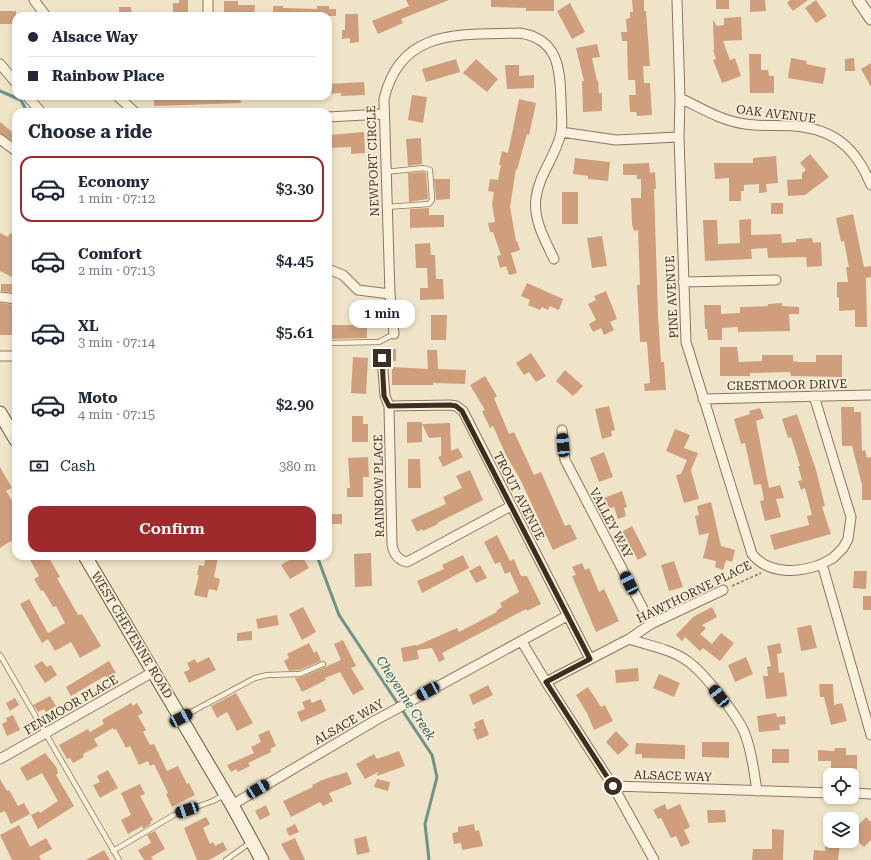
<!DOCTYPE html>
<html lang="en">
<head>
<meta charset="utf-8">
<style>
  body { margin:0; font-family:"Roboto Serif",serif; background:#f6f6f7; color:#1f2937; height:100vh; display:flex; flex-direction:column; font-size:15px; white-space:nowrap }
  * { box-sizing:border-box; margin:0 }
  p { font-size:13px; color:#747a83 }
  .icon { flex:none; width:22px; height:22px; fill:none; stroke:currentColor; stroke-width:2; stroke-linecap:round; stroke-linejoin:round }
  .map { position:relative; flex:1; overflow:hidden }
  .sheet { position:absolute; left:12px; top:108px; width:320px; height:452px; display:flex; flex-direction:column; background:#fff; border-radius:12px; box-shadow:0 2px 6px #0003 }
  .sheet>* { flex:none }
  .hud { position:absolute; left:12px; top:12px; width:320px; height:88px; border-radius:12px; box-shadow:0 2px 6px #0003; display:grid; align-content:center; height:88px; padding:0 16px; background:#fff }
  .buttons { position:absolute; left:823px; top:768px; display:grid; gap:8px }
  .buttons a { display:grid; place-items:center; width:36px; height:36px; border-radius:8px; background:#fff; box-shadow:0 2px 6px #0003; font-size:20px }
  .end { position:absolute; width:18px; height:18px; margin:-9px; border:5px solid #3d2e20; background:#fff; box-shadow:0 0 0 2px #fff }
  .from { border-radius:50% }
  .bubble { position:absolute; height:28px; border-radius:12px; background:#fff; box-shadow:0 2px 6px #0003; font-size:13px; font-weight:600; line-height:28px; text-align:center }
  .car { position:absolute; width:12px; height:24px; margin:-12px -6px; border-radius:5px; box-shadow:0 0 3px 1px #0007; background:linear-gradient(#222 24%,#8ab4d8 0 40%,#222 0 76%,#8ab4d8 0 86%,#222 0) }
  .hud b { display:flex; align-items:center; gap:14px; height:38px; font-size:15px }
  .hud b+b { border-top:1px solid #e0e1e3 }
  .hud i { width:10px; height:10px; background:#1f2937 }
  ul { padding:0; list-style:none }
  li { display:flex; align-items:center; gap:12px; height:66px; margin:0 8px 6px; padding:0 8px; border:2px solid transparent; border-radius:12px }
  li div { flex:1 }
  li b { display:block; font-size:15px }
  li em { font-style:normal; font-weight:600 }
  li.on { border-color:#9e2a2b }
  li>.icon { width:36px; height:36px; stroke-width:1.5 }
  h2 { padding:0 16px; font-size:18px; line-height:48px }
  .pay { display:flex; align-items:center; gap:10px; height:44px; padding:0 16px; font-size:15px }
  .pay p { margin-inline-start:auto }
  .cta { display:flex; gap:8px; margin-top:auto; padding:8px 16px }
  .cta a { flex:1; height:46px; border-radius:12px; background:#9e2a2b; color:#fff; font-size:16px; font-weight:600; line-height:46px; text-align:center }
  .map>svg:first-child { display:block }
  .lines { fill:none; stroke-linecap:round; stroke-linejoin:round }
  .stream { stroke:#6f938a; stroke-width:3 }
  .building { fill:#cf9f7d }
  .service-casing { stroke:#8d765c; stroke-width:6 }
  .minor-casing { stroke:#8d765c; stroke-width:11 }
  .tertiary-casing { stroke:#8d765c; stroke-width:13 }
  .secondary-casing { stroke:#6f573f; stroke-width:15 }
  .path { stroke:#8d765c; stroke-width:1.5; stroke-dasharray:3 2; stroke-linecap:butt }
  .service { stroke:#faf1dc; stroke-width:4.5 }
  .minor { stroke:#faf1dc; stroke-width:9 }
  .tertiary { stroke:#faf1dc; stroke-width:11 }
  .secondary { stroke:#faf1dc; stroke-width:13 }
  .route { stroke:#3d2e20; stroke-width:5 }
  .labels { text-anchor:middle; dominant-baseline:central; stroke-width:3.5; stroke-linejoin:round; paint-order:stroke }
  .street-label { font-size:12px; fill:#3d2e20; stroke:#f7eed8 }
  .water-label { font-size:13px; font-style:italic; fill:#2f5d5a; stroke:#f7eed8 }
</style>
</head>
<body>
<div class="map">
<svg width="871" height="860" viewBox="0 0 871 860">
  <rect width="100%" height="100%" fill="#f0e4c8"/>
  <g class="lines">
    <path class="stream" d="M0,91L21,100L27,112
      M317,556L339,615L432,755L437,777L425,824L429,860"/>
  </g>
  <path class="building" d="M179,0H188V16H173V3H179Z
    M406,0H449L401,19L403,23L378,34L372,21L409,6Z
    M491,0H554V11H526V8L491,7Z
    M632,0H644V11H646L650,66H643L644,83H650L652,115L637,116L636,112H630L629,95H636L635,80H628L627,41H622L621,32H627L626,19L630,18V12H633Z
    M716,0H729V9H716Z
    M750,0H765L766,11L750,12Z
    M790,0H808L793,11L787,3Z
    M816,0L827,16L816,23L805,8Z
    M224,1H238V5H255L254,15L224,16Z
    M570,3L585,32L572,39L557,11Z
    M273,6H283V8L317,9V6H329V9H336V16H273Z
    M119,7H131L132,16H119Z
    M0,11H16V24H0Z
    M345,14H358L359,42L350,43V38L342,39V30H345Z
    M741,17L742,40L723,41L730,60L735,58L741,76L722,83L713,60L716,59L713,50H714L713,20L717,26L724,25V18Z
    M597,44L600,57L592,58L597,81L598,80L599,93H602V111L583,112L582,81H584L576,48Z
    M749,54H761V70H768L769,76H774V93H750Z
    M791,58L807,61L806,64L826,68L823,84L788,78Z
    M854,58L855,71H845V59Z
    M456,59L460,72L426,82L422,69Z
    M476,59L498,79L487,92L463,73Z
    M871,63V87L861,69Z
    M505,65H519V76L534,75V88L507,89Z
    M364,82L365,95L341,96V93L328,94V84Z
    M412,95L427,97L423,123L408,120Z
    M154,96H240L241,103L154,106Z
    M519,99L536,103L529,135L527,134L517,170L516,169L510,207L516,241H517L520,250L511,253L517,273L509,275L506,266L500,268L497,256L501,255L493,232H490L488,223L495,222L492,204L494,192L488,191L490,179L498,180L501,165H499L502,151L508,153Z
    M0,122L16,135L15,142L0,133Z
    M364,132L365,153L351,154V147L328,148V135Z
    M421,138L422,164L408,166L406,139Z
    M810,154L829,177L805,195L788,196L787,180L802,179V173L806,170L800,163Z
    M776,156L778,183L766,184L767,192L759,193V184L744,185V191H741V201H729V178L715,179L714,163H753V158Z
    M575,158L610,162L608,181L588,179V176L573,174Z
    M649,163L650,173L655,172L656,189H654L658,315L661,362H664L666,390L645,391L644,384L650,383L647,342H640L637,285H640L638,230L634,231L632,224L631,198H641V179H637V175H623V164Z
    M424,172L426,173L428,199L409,202L408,173Z
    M434,179H450V199L436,200Z
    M562,192H578V224H562Z
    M771,203H783V214H771Z
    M429,208V215H444V227L410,228V209Z
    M853,214L864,267L871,266V277L866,278L867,327H855V310L839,311V297L837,298V282H848L846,267H849L844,241L841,242L836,218Z
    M751,219V235L781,234L782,243L796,242V239L812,238L813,243L821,242L822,266L807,267L806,257L768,258L767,248L751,249L752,259L705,261L703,220H717L718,244L740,243L739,220Z
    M0,233L8,237L10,233L16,236V279L0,271Z
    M602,236L607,266L592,268L587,238Z
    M430,243L431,255H435L436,279H443L444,299L420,300V288H428L427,268H416L415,244Z
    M527,283L563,299L559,310L550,306L548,310L542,307L540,310L528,305L530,300L521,296Z
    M1,284H16V293L1,291Z
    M606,291L617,319L610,322L614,330L604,335L601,328L593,332L589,324L596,320L588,304L596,300L594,296Z
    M0,303L16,305V335H0Z
    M782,303V306L799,307V314H789L790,331L738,332V327L722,328V340H708L707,329H705L704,305H721V314L740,313V307L768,306V304Z
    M431,315H447L446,340H431Z
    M328,325H367V338L328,339Z
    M720,347H737L739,362L762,361V355H793V361L800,362H816V355H842V377L791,376L790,372L750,373V376H720Z
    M384,349H396V361H388Z
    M427,350H437L438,369L466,370L465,384L433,383V385H392V367L428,369Z
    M531,353L546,376L536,382L529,372L524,375L516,363Z
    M353,357L368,358L366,394L351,393Z
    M565,370L583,386L573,396L556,381Z
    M485,376L497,396L494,398L509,434L514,432L534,475L541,472L565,526L570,524L577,539L553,550L520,479L506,455L493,426L490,428L482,411L485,410L470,385Z
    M609,406L615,430L611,431L612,436L602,439L595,409Z
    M841,407H854V412H861L862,451L865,450L867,458L871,457V500H862V485L852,446H842Z
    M760,408L764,418L756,421L769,488L780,485L784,498L776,499L781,517L765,521L760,501L764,500L761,484L754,485L745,443L741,444L734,419L750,414L749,411Z
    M797,414L816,470L825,506L822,507L831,534L774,550L770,535L809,525L807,516L812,515L805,488L801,490L798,481L802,480L798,466H800L791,437L788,438L782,419Z
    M352,416H363V424H368V442H352Z
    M407,422H422V442L407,443Z
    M450,423L451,451L458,448L463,457L443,467L438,457L441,456V437L429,438L422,424Z
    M675,429L690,435L684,448L698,453L691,470L699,499L684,503L676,475L681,474L687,460L666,451Z
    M604,452L613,477L599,482L590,458Z
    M368,457L369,477H363V497H347V488H350L348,458Z
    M408,459H420L421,488H408Z
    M0,467L12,488L6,491L16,507V542L11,541L0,548Z
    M470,470L483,500L437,523L438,524L423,531L422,529L417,532L411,520L446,504L443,497L462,488L456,476Z
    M622,491L627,507L624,508L626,516L618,519L614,507L607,509L604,498Z
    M711,502L721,546L735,550L732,562L726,560L723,570L715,567L716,561L703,558L709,533L699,535L695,516L699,515L697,506Z
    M329,514H342V524H329Z
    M632,526L647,555L638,560L634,553L630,555L618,534Z
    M497,535L510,561L514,559L521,576H527L541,604L527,611L526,609L442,653L445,659L439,662L432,648L417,650L419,659L403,662L401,648L416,645V646L457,628L459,632L497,612L496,611L502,607L500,603L519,592L510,572L505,574L500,562L495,564L484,542Z
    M371,553L372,586L355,587L354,554Z
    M463,555L469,568L422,593L417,581L444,569L442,565Z
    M28,556H48L60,577L57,578L78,615L82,614L101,646L80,658L71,642L55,651L48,639L42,643L20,604L29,599L48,633L65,623L56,606L53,607L43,590L41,591L34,579L39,576Z
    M206,556L218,557L214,577L220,579L217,591L209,589L207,598L194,595L199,575H197L199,565L204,566Z
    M296,556H302L309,568L290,579L281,565Z
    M674,561L683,587L669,591L661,565Z
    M582,563L585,570L589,568L599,592L604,589L619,621L596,632L572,576L576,575L572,567Z
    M480,565L487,578L476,583L469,571Z
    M854,571H867L866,589L853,588Z
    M863,596H871V610H863Z
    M303,607L316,632L302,640L289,614Z
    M712,607L717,617L702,625L706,628L700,634L712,644L721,633L734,643L720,661L703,648L700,651L685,637L682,641L676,635L693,617Z
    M277,615L279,625L258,629L256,619Z
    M811,625L817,648L801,651L797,628Z
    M252,631V640L237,641V633Z
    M343,640L356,666L351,668L364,689L353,695L340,672L325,678L326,680L302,692L295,678L302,677L341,660L334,644Z
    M309,643L314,653L317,651L321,661L299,670L289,671L284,661L289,658L287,654Z
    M780,643L782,653L777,654L779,673L784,672L787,696L766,699L763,676H768L767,667L771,666L767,646Z
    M209,657L216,670L189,683L184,672L190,669L187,663L195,659L197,663Z
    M746,657L753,674L735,682L728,665Z
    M42,661L47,667L51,665L57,675L45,683L34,666Z
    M109,661L116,673L107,678L105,676L71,696L66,687Z
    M638,668L639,681L616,683L615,670Z
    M659,674L680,683L674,697L653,688Z
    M819,684H833L834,705L842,703L847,721L831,725L824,697H820Z
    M488,685L493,695L473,705L469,695Z
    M588,687L601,707L605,705L613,721L594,730L587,713L576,695Z
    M236,693L253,723L237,731L227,712L217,718L211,706Z
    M50,696L56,706L46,712L44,709L38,712L33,705Z
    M15,698L19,705L10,711L6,703Z
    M310,699L312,703L321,699L326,711L301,722L297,712L305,709L302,702Z
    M131,703L133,706L137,703L143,713L138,716L146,730L143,732L150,745L154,744L167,771L178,766L187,784L189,783L195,795L172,807L166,794L168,793L154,764L150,766L148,761L139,765L130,746L126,748L116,729L114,730L113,728L94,739L98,746L83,754L84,757L73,763L70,758L67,759L59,745L88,729L90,732L104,724L102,720Z
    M776,713L777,717L785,716L786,724L779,725L780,730L759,732L757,716Z
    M13,715L20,730L7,736L2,724L7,721L6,718Z
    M483,719L489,735L477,740L473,729L476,728L474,723Z
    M269,730L276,746L270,749L271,752L248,763L250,766L238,772L236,769L231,772L227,765L254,753L251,747L261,742L258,735Z
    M616,731L629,745L618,755L606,742Z
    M702,742H729V758L702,757Z
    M636,743L685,745V759L642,758V754H635Z
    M835,748H846V755H857V769L831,768V761H818V750L834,751Z
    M772,749H789V763H772Z
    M399,751L405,766L377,776L378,772L365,779L356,764L374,754L377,759Z
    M45,753L57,768L58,773L56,775L74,806L38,829L31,815L39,811L40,813L58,801L42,773L27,781L20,768Z
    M108,770L118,788L100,798L93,785L100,782L97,776Z
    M347,772L352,784L329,793L333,801L323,806L320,802L291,817L283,801L313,787L312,785L322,780Z
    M0,779L7,791L9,790L18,806L24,803L30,814L11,824L5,811L0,813Z
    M377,779L390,782L388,791L374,787Z
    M140,784L145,794L140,796L153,820L150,822L151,824L143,829L142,826L128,834L121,820L131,815L121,793Z
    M665,804L667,810L680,804L690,827L684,830L690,843L681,847L676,836L671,838L661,818L658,819L653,810Z
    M266,805L270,815L260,820L255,811Z
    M707,810H725L726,822L708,823Z
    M206,817L210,824L203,828L210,844L213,842L215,846L223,842L227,850L209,860H197L184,828Z
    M866,817L871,822V840L864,847L854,838L859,833L855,829Z
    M295,824L299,832L289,836L286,829Z
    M474,824L475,831L479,830L483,846L462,850L461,843L454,844L452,833L458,832V827Z
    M19,825L30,847L46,838L52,849L39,856L41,860H12L0,835Z
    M772,829L784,830L783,860H752L753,849H772Z
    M155,831L165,849L151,857L153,860H144L138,850L151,843L147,835Z
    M366,836L370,852L357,855L354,839Z
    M295,838L305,860H290L281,844Z
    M826,841H840L838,860H813L814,850L825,851Z
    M104,850L110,860H86Z"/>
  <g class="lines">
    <defs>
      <path id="service" d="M385,172L424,168L430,170L432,200L429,204L386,207
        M328,343L379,342L394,334
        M0,655L119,860
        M182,717L255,678L267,675L300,674L323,664
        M113,851L174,815L213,801L224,795
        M226,860L251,842"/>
      <path id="minor" d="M34,0L46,16
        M208,0V16
        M677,0L680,98L679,137L686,342L752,554C769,575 799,573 822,564
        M0,64L16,83
        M27,96L41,112
        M117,96L135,112
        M680,98C701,108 722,121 745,124C764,127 784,124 803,127C839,132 858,153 871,185
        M328,117L383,114
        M561,132L616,140L679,137
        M0,139L16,151
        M328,269L343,275L358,290L390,294
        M683,282L776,280
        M0,297L16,299
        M394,334L390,294L384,99C401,27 461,35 520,33C558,39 560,68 561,100C561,111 563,123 561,133C556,156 539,174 536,198C533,220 545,240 554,259
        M0,356H16
        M382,358L385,396L389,406L392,545C394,555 398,560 407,562L511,506
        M814,396L851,517L848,539L843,548L833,558L822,564L871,735
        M703,399L871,395
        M389,406L450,405L456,406L463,411L590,659
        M562,430L565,460L651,624
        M629,639L651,624L723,590
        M522,642L546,682L613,786L830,793
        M546,682L629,639C647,645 670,649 686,660C703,671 738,716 745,734C752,752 754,772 757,791
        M0,759L153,672
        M613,786L654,860
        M852,793L871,794
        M232,805L376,720L567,616"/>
      <path id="tertiary" d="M858,0L871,19"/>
      <path id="secondary" d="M0,413L16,440
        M85,556L232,805L262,860"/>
    </defs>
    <use href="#service" class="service-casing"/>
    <use href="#minor" class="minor-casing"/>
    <use href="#tertiary" class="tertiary-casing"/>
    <use href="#secondary" class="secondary-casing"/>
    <path class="path" d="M732,586L761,573"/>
    <use href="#service" class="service"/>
    <use href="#minor" class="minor"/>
    <use href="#tertiary" class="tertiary"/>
    <use href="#secondary" class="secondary"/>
  </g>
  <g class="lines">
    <path class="route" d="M382,358L384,396L389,406L450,405L456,406L462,411L590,659L546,682L613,786"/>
  </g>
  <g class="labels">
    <g class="street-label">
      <text transform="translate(776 114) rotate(7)">OAK AVENUE</text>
      <text transform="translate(373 161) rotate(-92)">NEWPORT CIRCLE</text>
      <text transform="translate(672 297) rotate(-93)">PINE AVENUE</text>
      <text transform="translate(787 385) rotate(-1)">CRESTMOOR DRIVE</text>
      <text transform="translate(379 486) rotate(-91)">RAINBOW PLACE</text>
      <text transform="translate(519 496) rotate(63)">TROUT AVENUE</text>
      <text transform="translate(611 523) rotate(62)">VALLEY WAY</text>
      <text transform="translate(694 592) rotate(-26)">HAWTHORNE PLACE</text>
      <text transform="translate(132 635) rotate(59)">WEST CHEYENNE ROAD</text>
      <text transform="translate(71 705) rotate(-30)">FENMOOR PLACE</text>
      <text transform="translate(349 722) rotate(-30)">ALSACE WAY</text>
      <text transform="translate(673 776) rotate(2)">ALSACE WAY</text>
    </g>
    <g class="water-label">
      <text transform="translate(406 698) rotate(57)">Cheyenne Creek</text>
    </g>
  </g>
</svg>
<div class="buttons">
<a><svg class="icon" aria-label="locate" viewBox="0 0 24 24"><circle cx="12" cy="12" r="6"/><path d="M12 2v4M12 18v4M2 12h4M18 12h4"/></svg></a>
<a><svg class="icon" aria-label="layers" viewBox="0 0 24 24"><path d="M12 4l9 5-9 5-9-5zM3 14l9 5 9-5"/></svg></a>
</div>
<i class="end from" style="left:613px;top:786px"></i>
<i class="end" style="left:382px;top:358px"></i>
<div class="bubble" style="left:349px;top:300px;width:66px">1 min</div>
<i class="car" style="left:563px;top:445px;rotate:355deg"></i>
<i class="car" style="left:629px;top:583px;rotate:333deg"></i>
<i class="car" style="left:428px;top:691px;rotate:241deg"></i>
<i class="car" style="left:719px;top:696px;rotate:322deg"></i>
<i class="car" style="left:181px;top:718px;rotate:62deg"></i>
<i class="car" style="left:258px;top:789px;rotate:59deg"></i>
<i class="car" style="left:187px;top:810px;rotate:251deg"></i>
<div class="hud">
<b><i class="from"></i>Alsace Way</b>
<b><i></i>Rainbow Place</b>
</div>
<section class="sheet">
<h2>Choose a ride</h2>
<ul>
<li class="on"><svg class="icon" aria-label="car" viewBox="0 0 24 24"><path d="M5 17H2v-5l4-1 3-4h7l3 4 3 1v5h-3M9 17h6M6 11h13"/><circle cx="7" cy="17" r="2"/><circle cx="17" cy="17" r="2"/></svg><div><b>Economy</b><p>1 min · 07:12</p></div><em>$3.30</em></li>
<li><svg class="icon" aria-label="car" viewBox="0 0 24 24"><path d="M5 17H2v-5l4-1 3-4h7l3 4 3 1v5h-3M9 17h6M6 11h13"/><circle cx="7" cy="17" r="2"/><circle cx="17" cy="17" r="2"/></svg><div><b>Comfort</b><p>2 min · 07:13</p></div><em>$4.45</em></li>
<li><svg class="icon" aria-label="car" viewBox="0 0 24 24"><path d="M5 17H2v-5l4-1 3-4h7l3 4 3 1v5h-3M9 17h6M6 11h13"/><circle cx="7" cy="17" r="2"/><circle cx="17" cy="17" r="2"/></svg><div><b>XL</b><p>3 min · 07:14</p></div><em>$5.61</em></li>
<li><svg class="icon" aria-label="car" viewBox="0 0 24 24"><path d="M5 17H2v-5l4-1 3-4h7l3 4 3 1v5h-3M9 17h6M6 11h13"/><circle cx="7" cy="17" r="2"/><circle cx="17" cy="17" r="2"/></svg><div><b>Moto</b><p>4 min · 07:15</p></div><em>$2.90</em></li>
</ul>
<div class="pay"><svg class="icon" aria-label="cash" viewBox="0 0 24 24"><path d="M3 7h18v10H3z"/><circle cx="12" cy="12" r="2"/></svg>Cash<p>380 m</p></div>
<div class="cta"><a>Confirm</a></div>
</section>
</div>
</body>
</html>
